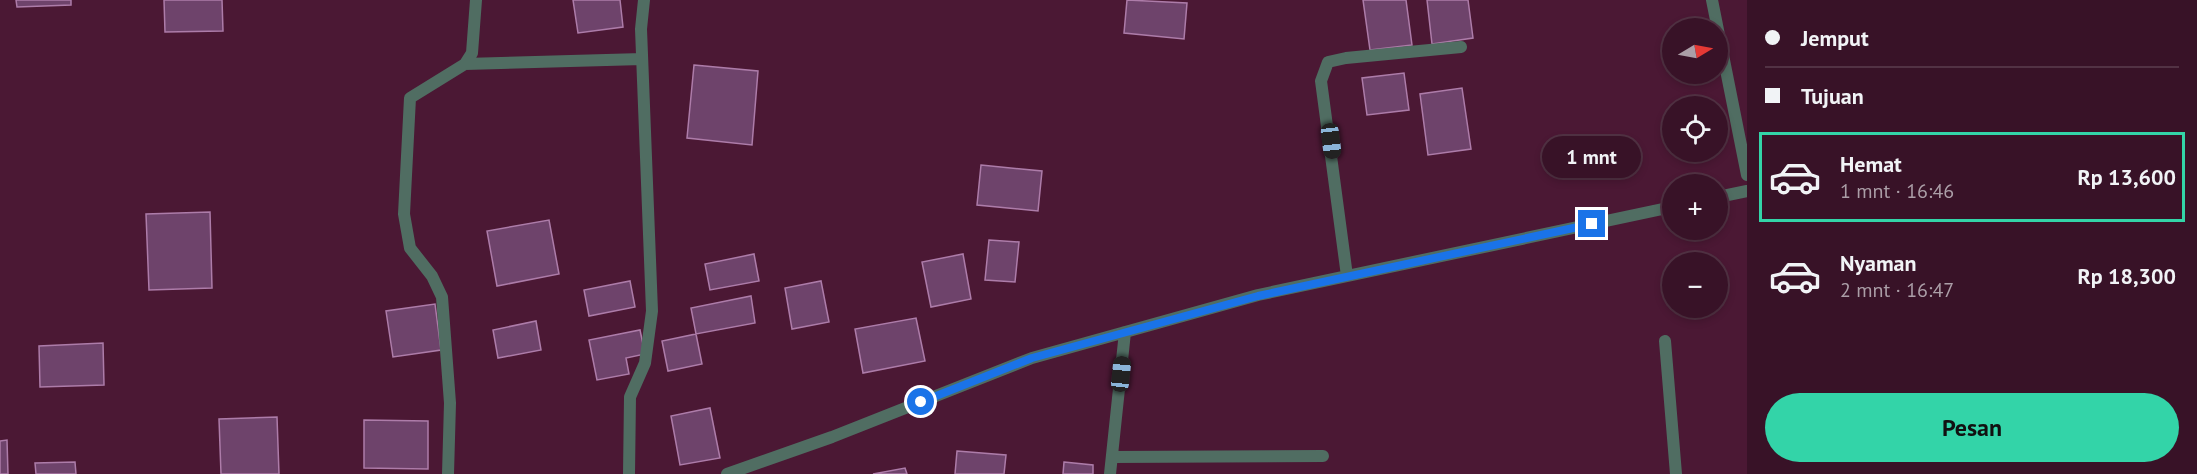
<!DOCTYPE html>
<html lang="id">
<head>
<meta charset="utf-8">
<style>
  body { margin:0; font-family:"PT Sans",sans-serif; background:#3f1b2f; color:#f1f3f6; height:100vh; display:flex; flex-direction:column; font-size:22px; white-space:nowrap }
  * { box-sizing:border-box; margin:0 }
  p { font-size:20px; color:#ab9ea7 }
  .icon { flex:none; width:33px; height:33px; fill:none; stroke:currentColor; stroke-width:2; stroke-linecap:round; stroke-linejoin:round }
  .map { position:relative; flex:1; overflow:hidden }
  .side { display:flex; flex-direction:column; background:#381227; width:450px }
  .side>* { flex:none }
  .guide { display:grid; align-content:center; height:132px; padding:0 18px; background:#381227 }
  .needle { width:39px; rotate:80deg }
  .controls { position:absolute; left:1662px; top:18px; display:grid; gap:12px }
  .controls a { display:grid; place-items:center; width:66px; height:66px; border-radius:50%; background:#381227; box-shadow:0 3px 9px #0003,0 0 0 2px #523244; font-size:30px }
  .end { position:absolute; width:27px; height:27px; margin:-14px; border:8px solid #1a73e8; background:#fff; box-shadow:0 0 0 3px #fff }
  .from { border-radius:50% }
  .bubble { position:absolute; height:42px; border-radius:21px; background:#381227; box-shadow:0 3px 9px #0003,0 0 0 2px #523244; font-size:20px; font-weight:700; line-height:42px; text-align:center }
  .car { position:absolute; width:18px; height:36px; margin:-18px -9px; border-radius:8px; box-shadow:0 0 4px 2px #0007; background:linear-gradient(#222 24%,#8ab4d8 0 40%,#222 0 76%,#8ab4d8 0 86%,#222 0) }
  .guide b { display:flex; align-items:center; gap:21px; height:57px; font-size:22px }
  .guide b+b { border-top:2px solid #523244 }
  .guide i { width:15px; height:15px; background:#f1f3f6 }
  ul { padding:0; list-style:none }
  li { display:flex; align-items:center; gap:18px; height:90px; margin:0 12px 9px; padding:0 6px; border:3px solid transparent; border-radius:0px }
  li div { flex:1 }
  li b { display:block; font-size:22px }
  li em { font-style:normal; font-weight:700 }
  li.selected { border-color:#33d4a8 }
  li>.icon { width:54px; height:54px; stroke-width:1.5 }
  .action { display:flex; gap:12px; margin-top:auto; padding:12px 18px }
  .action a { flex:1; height:69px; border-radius:36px; background:#33d4a8; color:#111; font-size:24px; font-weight:700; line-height:69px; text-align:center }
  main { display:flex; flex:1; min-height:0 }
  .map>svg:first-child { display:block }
  .building { fill:#6e436b; stroke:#ad7ca9; stroke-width:1.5 }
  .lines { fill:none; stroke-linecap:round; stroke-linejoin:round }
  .street { stroke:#506d62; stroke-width:12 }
  .route { stroke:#1a73e8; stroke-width:8 }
</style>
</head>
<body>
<main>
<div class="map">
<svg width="1747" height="474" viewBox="0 0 1747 474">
  <rect width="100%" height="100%" fill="#4b1834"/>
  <path class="building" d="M16,0H71V5L17,7Z
    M164,0H222L223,31L165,32Z
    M573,0H620L623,27L578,33Z
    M1127,0L1187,3L1184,39L1124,33Z
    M1363,0H1406L1412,45L1370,50Z
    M1427,0H1468L1473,38L1432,44Z
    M694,65L758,71L752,145L687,138Z
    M1404,73L1409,110L1367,115L1362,78Z
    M1462,88L1471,149L1428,155L1420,94Z
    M981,165L1042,171L1038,211L977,205Z
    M210,212L212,288L149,290L146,214Z
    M549,220L559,274L497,286L487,231Z
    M989,240L1019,242L1015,282L985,280Z
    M754,254L759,281L710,290L705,264Z
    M963,254L971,299L931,307L922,262Z
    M630,281L635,307L589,316L584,290Z
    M821,281L829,322L792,329L785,288Z
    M751,296L755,323L696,334L691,308Z
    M435,304L441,350L393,357L386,311Z
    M916,318L925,361L863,373L855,329Z
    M536,321L541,350L498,358L493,330Z
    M640,330L645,354L626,358L629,374L597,380L589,340Z
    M696,334L702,364L668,371L662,341Z
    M103,343L104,385L40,387L39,346Z
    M710,408L720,458L680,465L671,416Z
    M277,417L279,474H221L219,419Z
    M364,420L428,421V469L364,468Z
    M7,440L8,474H0V441Z
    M957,451L1006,455L1004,474H955Z
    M75,462L76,474H36L35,463Z
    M1064,462L1093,465V474H1063Z
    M905,468L907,474H873Z"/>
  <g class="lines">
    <path class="street" d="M1712,0L1747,175
      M465,64L642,59
      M1718,197L1747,191
      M1347,276L1321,81L1328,62L1346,58L1461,47
      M1665,341L1676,474
      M1112,457L1323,456
      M448,474L450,403L442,297L432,276L410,248L404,214L410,98L465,64L472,53L476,0
      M629,474L630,397L645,363L652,311L641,29L644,0
      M727,474L832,437L1032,358L1258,295L1672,207
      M1110,474L1125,332"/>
  </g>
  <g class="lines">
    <path class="route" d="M921,402L1032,358L1258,296L1592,224"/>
  </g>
</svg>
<div class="controls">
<a><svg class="needle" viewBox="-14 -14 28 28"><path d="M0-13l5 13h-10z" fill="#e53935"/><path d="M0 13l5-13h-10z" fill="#ab9ea7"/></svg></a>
<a><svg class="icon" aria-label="locate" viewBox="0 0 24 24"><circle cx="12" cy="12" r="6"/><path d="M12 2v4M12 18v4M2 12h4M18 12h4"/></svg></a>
<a>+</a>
<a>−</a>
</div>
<i class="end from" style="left:921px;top:402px"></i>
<i class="end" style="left:1592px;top:224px"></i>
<div class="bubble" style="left:1542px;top:136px;width:99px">1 mnt</div>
<i class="car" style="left:1331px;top:141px;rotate:173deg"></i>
<i class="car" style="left:1121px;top:374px;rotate:6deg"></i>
</div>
<section class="side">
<div class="guide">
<b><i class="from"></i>Jemput</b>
<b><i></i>Tujuan</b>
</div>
<ul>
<li class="selected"><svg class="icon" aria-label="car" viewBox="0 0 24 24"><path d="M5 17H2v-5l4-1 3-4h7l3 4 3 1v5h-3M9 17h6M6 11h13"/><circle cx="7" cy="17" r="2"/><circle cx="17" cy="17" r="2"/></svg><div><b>Hemat</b><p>1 mnt · 16:46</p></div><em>Rp 13,600</em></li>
<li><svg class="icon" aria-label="car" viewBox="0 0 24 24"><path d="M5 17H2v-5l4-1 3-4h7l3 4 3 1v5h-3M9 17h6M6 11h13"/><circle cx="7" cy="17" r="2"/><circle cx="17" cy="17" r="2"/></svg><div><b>Nyaman</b><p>2 mnt · 16:47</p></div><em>Rp 18,300</em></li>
</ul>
<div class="action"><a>Pesan</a></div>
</section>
</main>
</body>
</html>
